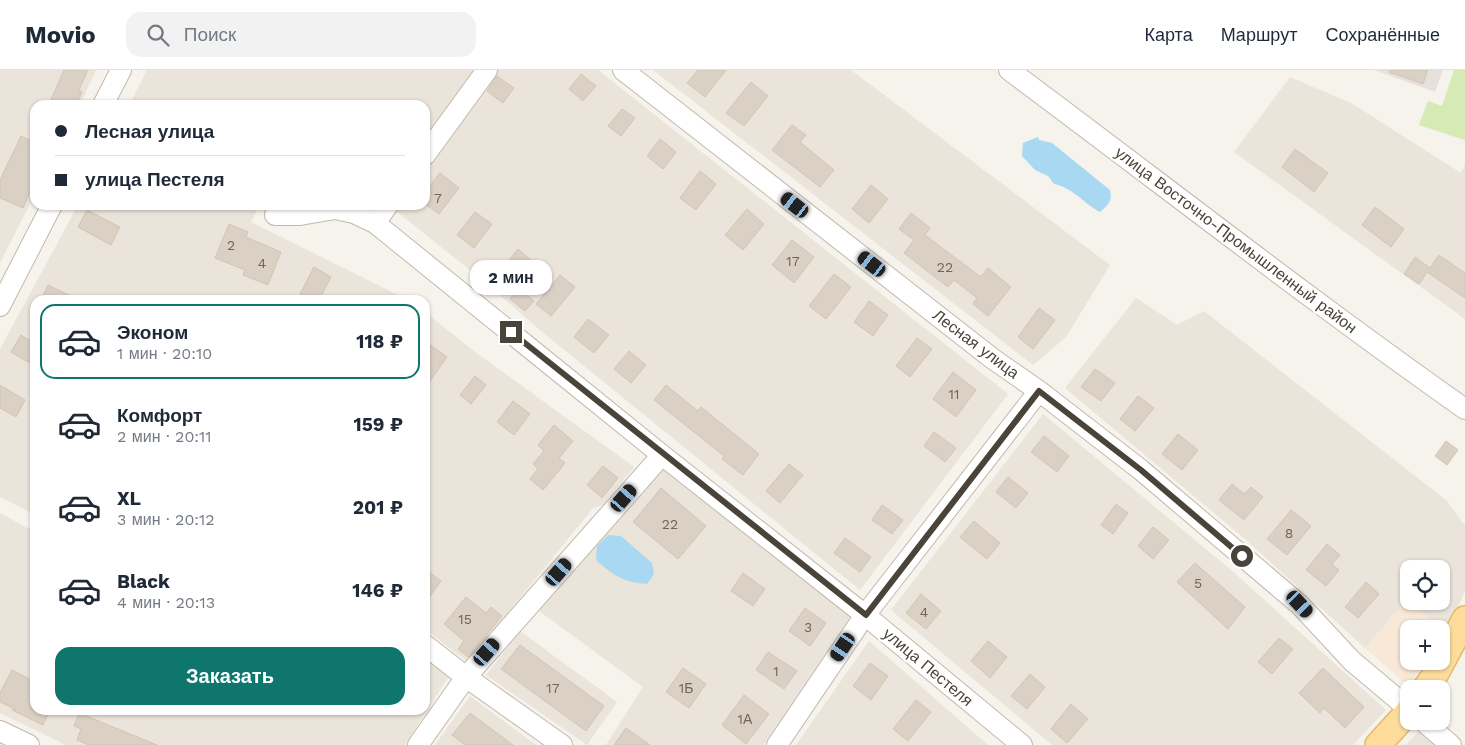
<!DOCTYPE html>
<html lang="ru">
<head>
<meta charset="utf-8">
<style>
  body { margin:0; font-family:"Work Sans",sans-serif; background:#f2f2f3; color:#1f2937; height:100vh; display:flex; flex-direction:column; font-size:19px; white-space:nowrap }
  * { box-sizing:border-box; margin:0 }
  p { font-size:16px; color:#747a83 }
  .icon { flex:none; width:28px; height:28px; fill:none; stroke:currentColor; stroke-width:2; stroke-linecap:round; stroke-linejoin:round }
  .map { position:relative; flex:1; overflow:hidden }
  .details { position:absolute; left:30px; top:225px; width:400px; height:420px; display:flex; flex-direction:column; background:#fff; border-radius:15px; box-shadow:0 1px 4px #0004 }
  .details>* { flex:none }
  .banner { position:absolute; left:30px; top:30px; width:400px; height:110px; border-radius:15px; box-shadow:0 1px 4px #0004; display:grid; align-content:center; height:110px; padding:0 25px; background:#fff }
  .fabs { position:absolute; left:1400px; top:490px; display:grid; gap:10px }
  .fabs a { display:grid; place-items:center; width:50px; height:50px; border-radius:10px; background:#fff; box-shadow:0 1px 4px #0004; font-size:25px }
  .end { position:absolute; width:22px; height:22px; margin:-11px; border:6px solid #4a4339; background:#fff; box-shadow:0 0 0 2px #fff }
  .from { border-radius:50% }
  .bubble { position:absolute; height:35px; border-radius:15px; background:#fff; box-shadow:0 1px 4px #0004; font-size:16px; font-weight:700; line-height:35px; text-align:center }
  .car { position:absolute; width:15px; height:30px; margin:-15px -8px; border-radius:6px; box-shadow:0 0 4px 1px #0007; background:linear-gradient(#222 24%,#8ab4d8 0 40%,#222 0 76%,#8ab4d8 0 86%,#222 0) }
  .banner b { display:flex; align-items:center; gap:18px; height:48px; font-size:19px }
  .banner b+b { border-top:1px solid #e0e1e3 }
  .banner i { width:12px; height:12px; background:#1f2937 }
  ul { padding:9px 0 0; list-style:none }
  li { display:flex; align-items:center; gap:15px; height:75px; margin:0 10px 8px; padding:0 15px; border:2px solid transparent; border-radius:15px }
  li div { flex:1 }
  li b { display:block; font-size:19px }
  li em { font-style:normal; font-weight:700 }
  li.on { border-color:#0f766e }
  li>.icon { width:45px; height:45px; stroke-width:1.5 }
  .cta { display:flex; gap:10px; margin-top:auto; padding:10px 25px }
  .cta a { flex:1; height:58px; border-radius:15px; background:#0f766e; color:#fff; font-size:20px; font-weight:700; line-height:58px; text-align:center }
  header { display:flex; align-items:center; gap:30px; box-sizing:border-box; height:70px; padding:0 25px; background:#fff; border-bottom:1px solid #e0e1e3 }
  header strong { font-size:24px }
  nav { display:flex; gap:28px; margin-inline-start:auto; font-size:18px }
  .search { width:350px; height:45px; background:#f2f2f3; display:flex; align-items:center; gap:12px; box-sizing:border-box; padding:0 18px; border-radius:15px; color:#747a83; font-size:19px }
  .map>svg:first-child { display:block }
  .residential { fill:#eae4da }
  .commercial { fill:#f7e8d8 }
  .industrial { fill:#e6e1dd }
  .green { fill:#d5eab5 }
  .water { fill:#a9d8f2 }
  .building { fill:#dbd0c4; stroke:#d3c5b4 }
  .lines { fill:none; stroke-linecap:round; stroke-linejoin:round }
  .minor-casing { stroke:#c2b9ae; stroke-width:22 }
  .major-casing { stroke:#e5b96a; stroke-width:28 }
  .minor { stroke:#fff; stroke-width:20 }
  .major { stroke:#fedd9c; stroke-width:25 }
  .route { stroke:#4a4339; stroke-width:6 }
  .labels { text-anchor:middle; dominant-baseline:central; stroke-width:4.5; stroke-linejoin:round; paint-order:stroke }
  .number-label { font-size:14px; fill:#6e665c }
  .street-label { font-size:16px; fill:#4a4339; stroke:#fff }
</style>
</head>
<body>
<header>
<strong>Movio</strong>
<div class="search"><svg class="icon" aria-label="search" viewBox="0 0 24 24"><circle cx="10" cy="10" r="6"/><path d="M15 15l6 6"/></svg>Поиск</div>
<nav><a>Карта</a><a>Маршрут</a><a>Сохранённые</a></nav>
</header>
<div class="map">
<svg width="1465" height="675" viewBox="0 0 1465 675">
  <rect width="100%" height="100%" fill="#f6f2ec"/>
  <path class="residential" d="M0,0H96L80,35H35V124L0,193Z
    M147,0H474L425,70V35H129Z
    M498,0H598L1008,324L860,520L541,261L480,208L396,141L400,135H425V100Z
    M653,0H851L1110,195L1066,267L1033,295Z
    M1290,7L1351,33L1461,103L1465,95V249L1234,82Z
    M78,135H260L251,152L408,230H35V439L32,443L0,427V279Z
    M1136,228L1177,255L1204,241L1447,431L1465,456V520L1447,563L1409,531H1441V499H1409V531L1407,529L1365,578L1245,469L1065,318Z
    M425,242L475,282L634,397L603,435L593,438L468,592L425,559Z
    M1043,344L1231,500L1386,640L1353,675H1052L891,540Z
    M662,393L853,542L763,675H606L643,617L535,538Z
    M0,443L29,459L35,453V640H425V588L449,606L405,675H66L0,643Z
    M520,561L617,632L587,675L486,605Z
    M869,571L988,675H796Z
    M470,626L536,675H435Z
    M1420,660L1437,675H1406Z"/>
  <path class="commercial" d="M1407,529L1447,563L1441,571V559H1409V591H1426L1409,616L1365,578Z"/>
  <path class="industrial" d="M1374,0H1443L1435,22Z"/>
  <path class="green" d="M1454,0H1465V70L1419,55L1428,31L1442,36Z"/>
  <path class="water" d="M1038,67L1039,70L1052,73L1110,120C1113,131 1108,135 1100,142C1083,133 1072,117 1054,114L1048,106L1035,100L1022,86L1023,73Z
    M608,465L621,466L652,493L654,504L647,514C623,512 614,506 596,490L597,476Z"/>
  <path class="building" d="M64,0H88L79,20L82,22L76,35H58L50,32Z
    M698,0H726L705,27L687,13Z
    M1390,0H1428L1423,14L1389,2Z
    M581,4L596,16L583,31L569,19Z
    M497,6L514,18L503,33L487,21Z
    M751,12L768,26L744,56L726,43Z
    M622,39L635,48L621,66L608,56Z
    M792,55L806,65L800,72L834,100L820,117L772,80Z
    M21,66L35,73V111L23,138L0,128V110Z
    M660,69L676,82L663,99L647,86Z
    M1295,79L1328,103L1314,122L1282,97Z
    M700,101L716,114L696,140L680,128Z
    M440,103L459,118L439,144L425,134V122Z
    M871,115L888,129L869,153L852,139Z
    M1375,137L1404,159L1391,177L1362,155Z
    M747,139L764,154L743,180L725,165Z
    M87,140L120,157L111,175L78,157Z
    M475,142L492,154L474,178L457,165Z
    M911,143L930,158L925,165L981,207L988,198L1011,217L988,246L973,234L977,228L954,210L948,217L904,183L914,170L899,159Z
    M229,154L248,162L246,167L281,182L268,215L243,205L245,200L215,188Z
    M792,170L814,187L794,213L772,195Z
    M518,179L537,195L520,215L502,199Z
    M1439,185L1465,203V228L1427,202L1419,214L1404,204L1415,187L1430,198Z
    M314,197L331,207L319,230H311L300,224Z
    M834,204L851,217L826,249L809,236Z
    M560,205L575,217L551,246L536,234Z
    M48,215L79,230H41Z
    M518,218L534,231L525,241L510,229Z
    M869,231L888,245L873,266L854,252Z
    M1039,238L1055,250L1033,279L1018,267Z
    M588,249L609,265L594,283L574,267Z
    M21,265L35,274V296L11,282Z
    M917,268L932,279L910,307L896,296Z
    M430,275L447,287L425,318V282Z
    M629,281L646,295L631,313L614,299Z
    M1095,299L1115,313L1101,331L1081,317Z
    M953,302L976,320L956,347L933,329Z
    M475,306L486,315L471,334L460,325Z
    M0,315L25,330L16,347L0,338Z
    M666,315L698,341L701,337L759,384L743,405L722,389L724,386L654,330Z
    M1138,326L1154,338L1135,361L1120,349Z
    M513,331L530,344L514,365L497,352Z
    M554,355L573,371L559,388L565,393L543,420L530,409L538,399L533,394L544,381L538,375Z
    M934,362L956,378L945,392L924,376Z
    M1178,364L1198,380L1182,400L1162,384Z
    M1044,366L1069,386L1057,402L1031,382Z
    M1446,371L1458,380L1447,395L1435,386Z
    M789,394L803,405L780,433L766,421Z
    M603,396L618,408L602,428L587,415Z
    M1008,407L1028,423L1016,438L996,422Z
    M1232,414L1244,424L1251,417L1263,427L1244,450L1219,430Z
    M661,418L706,456L678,489L633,452Z
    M1116,434L1128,443L1113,464L1101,455Z
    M882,435L903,450L892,464L872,450Z
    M1291,440L1311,456L1287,485L1267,469Z
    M974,451L1000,473L987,489L960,467Z
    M1153,457L1169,470L1153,489L1138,476Z
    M845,468L871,487L860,502L834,483Z
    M1327,474L1340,485L1332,494L1339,500L1326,516L1306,500Z
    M1195,493L1245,537L1228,559L1177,512Z
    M425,499L441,511L425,533Z
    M743,503L765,519L753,536L731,521Z
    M1366,512L1379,524L1358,548L1345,537Z
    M921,524L941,541L926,559L906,543Z
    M466,527L486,543L491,537L502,546L468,587L458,579L464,571L444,554Z
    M805,538L826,553L810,576L789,561Z
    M1279,568L1293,579L1272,604L1258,592Z
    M988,571L1007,587L990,608L971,591Z
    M520,575L604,636L586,661L501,599Z
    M768,582L797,601L784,619L756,600Z
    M870,593L888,606L871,630L853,616Z
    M683,598L706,614L689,638L666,622Z
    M1323,598L1364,637L1345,658L1324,638L1320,643L1299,623Z
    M12,600L35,612V640H50L43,655L12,640H16L0,632V623Z
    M1030,604L1045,617L1027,639L1011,626Z
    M744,625L769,644L746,674L722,655Z
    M916,630L931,642L908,671L893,659Z
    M1071,634L1088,649L1067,673L1051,659Z
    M79,643L157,675H89L77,670L81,659L74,656Z
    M470,643L513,675H465L452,665Z
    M626,658L650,675H614Z"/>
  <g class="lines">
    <defs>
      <path id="minor" d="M623,0L993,289L1039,321L1141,400L1300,535L1352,591L1409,639
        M1009,0C1161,113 1310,230 1465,339
        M103,35L121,0
        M425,85L487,0
        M275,145H300L335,139L354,143L375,153L662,385L865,545L1022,675
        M375,153L388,135
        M0,236L52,135
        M425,575L466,607L562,675
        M1423,651L1451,675
        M0,661L29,675
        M418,675L466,607L662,385
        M777,675L865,545L1039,321"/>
      <path id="major" d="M1425,619L1435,605L1465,549
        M1378,675L1409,641"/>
    </defs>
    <use href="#minor" class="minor-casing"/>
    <use href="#major" class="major-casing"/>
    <use href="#minor" class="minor"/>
    <use href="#major" class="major"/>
  </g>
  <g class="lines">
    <path class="route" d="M511,262L866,545L1039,321L1141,400L1242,486"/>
  </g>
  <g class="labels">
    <g class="number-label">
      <text x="438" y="128">7</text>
      <text x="231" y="175">2</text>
      <text x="793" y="191">17</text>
      <text x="262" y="193">4</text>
      <text x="945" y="197">22</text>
      <text x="954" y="324">11</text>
      <text x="670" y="454">22</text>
      <text x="1289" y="463">8</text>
      <text x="1198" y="513">5</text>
      <text x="924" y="542">4</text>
      <text x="465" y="549">15</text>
      <text x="808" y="557">3</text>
      <text x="776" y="601">1</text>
      <text x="553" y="618">17</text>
      <text x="686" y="618">1Б</text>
      <text x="745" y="649">1А</text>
    </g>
    <g class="street-label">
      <text transform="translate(1236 170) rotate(37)">улица Восточно-Промышленный район</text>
      <text transform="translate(976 274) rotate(37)">Лесная улица</text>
      <text transform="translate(928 597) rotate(40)">улица Пестеля</text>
    </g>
  </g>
</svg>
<div class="fabs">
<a><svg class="icon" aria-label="locate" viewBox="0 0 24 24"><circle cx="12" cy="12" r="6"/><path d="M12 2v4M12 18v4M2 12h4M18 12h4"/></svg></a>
<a>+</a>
<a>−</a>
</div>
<i class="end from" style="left:1242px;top:486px"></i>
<i class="end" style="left:511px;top:262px"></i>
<div class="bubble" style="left:470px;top:190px;width:82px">2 мин</div>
<i class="car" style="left:795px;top:135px;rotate:308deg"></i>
<i class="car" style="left:872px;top:194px;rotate:308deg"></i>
<i class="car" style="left:624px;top:428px;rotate:41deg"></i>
<i class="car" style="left:559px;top:502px;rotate:41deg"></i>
<i class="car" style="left:1300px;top:534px;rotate:137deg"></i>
<i class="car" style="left:843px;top:577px;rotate:214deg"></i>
<i class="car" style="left:487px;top:582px;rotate:41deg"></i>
<div class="banner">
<b><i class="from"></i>Лесная улица</b>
<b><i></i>улица Пестеля</b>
</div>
<section class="details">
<ul>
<li class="on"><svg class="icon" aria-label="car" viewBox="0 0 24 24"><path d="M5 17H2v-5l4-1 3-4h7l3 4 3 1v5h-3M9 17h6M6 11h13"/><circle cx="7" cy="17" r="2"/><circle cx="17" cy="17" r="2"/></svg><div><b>Эконом</b><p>1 мин · 20:10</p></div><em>118 ₽</em></li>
<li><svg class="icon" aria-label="car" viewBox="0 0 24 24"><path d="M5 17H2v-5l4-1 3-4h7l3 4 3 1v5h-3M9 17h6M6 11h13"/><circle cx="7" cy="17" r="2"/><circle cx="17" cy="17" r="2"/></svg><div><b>Комфорт</b><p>2 мин · 20:11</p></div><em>159 ₽</em></li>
<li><svg class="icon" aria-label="car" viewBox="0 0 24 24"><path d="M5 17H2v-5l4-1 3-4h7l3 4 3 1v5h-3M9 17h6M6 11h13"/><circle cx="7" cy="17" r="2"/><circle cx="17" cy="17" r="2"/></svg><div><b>XL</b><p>3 мин · 20:12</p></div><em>201 ₽</em></li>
<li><svg class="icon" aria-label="car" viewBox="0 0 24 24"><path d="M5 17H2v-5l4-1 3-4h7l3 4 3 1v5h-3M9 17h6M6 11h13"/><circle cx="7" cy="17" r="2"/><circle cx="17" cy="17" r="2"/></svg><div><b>Black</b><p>4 мин · 20:13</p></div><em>146 ₽</em></li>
</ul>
<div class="cta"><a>Заказать</a></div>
</section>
</div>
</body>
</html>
